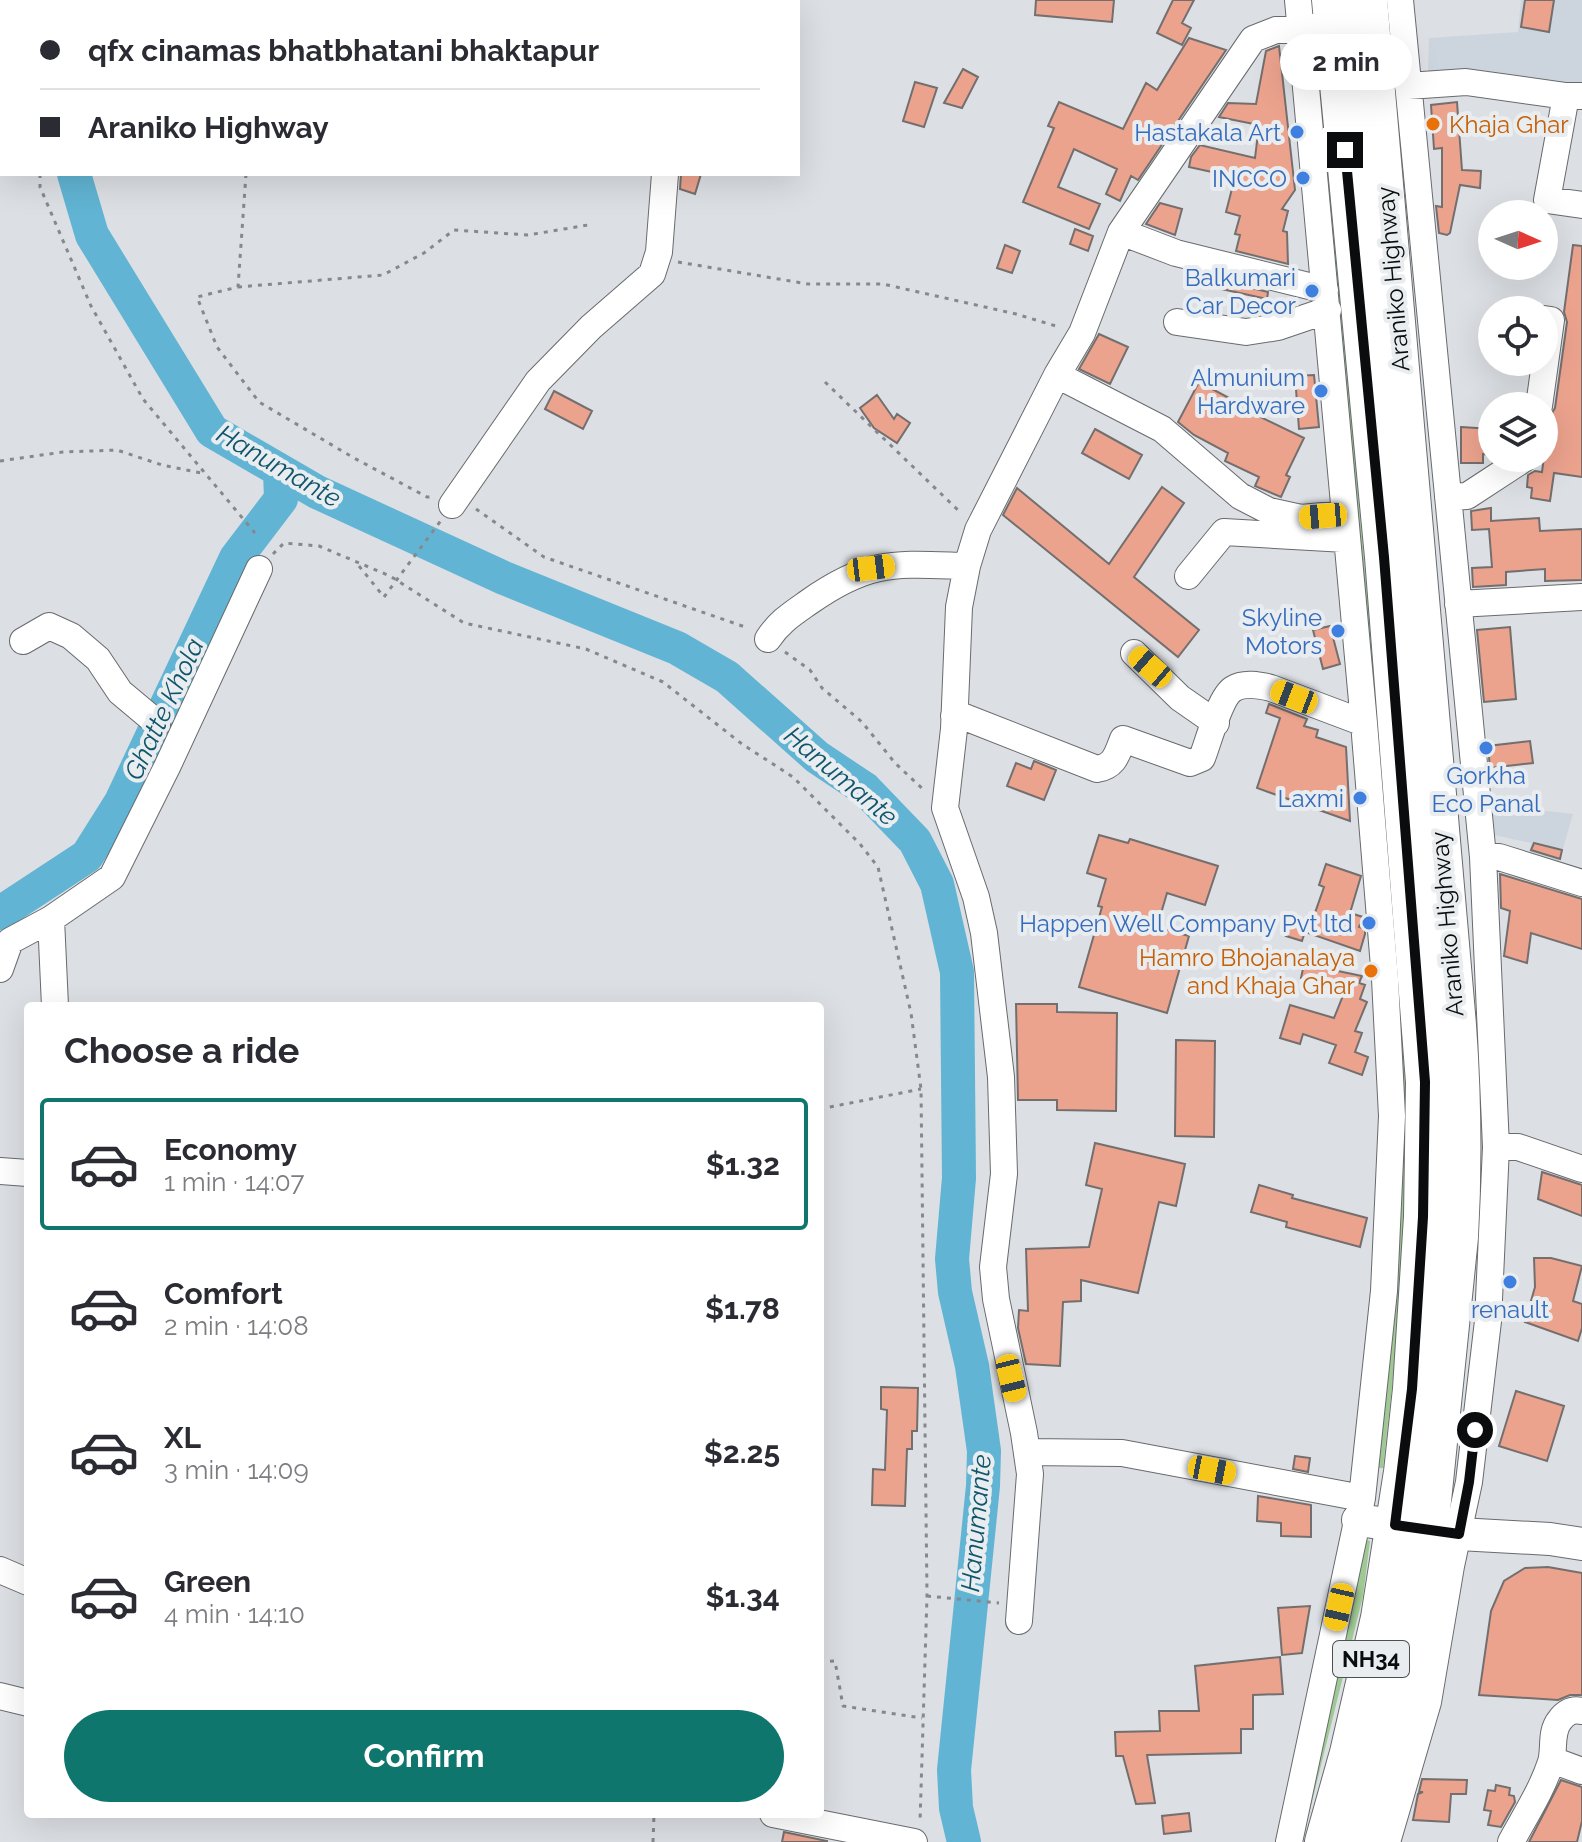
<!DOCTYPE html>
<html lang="en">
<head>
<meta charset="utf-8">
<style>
  body { margin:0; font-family:Raleway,sans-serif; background:#f7f7f7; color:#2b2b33; height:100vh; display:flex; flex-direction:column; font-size:30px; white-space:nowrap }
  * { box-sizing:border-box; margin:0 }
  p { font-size:26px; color:#7c7c81 }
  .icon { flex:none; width:44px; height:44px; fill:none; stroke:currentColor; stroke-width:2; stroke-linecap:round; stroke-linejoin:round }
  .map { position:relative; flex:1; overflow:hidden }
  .sheet { position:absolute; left:24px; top:1002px; width:800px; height:816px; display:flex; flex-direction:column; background:#fff; border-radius:8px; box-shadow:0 8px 32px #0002 }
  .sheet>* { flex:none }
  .hud { position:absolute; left:0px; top:0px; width:800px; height:176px; box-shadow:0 8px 32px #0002; display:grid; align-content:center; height:176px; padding:0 40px; background:#fff }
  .needle { width:52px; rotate:93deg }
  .tools { position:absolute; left:1478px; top:200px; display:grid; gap:16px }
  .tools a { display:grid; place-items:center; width:80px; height:80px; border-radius:50%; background:#fff; box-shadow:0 8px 32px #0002; font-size:40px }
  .end { position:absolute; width:36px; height:36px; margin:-18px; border:10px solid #0a0c0d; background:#fff; box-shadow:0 0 0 4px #fff }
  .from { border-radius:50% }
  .bubble { position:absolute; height:56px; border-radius:28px; background:#fff; box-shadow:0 8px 32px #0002; font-size:26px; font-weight:700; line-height:56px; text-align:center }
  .car { position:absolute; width:24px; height:48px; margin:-24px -12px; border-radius:10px; box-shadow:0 0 6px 2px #0007; background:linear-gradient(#f5c518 24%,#345 0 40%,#f5c518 0 76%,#345 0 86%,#f5c518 0) }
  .hud b { display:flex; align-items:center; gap:28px; height:76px; font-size:30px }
  .hud b+b { border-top:2px solid #e1e1e2 }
  .hud i { width:20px; height:20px; background:#2b2b33 }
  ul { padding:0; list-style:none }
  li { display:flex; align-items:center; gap:24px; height:132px; margin:0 16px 12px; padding:0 24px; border:4px solid transparent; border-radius:8px }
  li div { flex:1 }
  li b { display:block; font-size:30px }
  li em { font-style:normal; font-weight:700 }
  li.on { border-color:#0f766e }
  li>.icon { width:72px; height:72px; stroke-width:1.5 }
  h2 { padding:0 40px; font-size:36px; line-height:96px }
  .action { display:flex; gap:16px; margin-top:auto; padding:16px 40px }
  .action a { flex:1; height:92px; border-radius:48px; background:#0f766e; color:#fff; font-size:32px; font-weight:700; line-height:92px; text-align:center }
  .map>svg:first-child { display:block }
  .built { fill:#ccd5de }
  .green { fill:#9fc993 }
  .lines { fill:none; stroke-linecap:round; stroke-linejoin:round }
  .river { stroke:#61b4d3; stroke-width:34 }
  .building { fill:#eca38e; stroke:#746f6e; stroke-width:2 }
  .minor-casing { stroke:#686b6d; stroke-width:28 }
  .major-casing { stroke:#686b6d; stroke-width:34 }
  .highway-casing { stroke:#686b6d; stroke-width:40 }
  .path { stroke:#86898c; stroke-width:3; stroke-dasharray:4 6; stroke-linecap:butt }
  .minor { stroke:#fff; stroke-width:26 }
  .major { stroke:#fff; stroke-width:32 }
  .highway { stroke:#fff; stroke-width:38 }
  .path-bridge { stroke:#86898c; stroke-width:3; stroke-dasharray:4 6; stroke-linecap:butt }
  .route { stroke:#0a0c0d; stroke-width:10 }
  .food-dot { fill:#e8710a; stroke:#e9edf0; stroke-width:3 }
  .shop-dot { fill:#3f7fe0; stroke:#e9edf0; stroke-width:3 }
  .labels { text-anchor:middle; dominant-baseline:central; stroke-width:8; stroke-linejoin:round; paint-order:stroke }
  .shield { fill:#e9edf0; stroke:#4d5051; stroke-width:2 }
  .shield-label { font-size:22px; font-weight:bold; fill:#0a0c0d }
  .food-label { font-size:24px; fill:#c56008; stroke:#e9edf0; text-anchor:start }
  .shop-label { font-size:24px; fill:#366cbe; stroke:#e9edf0; text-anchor:end }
  .street-label { font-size:24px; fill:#0a0c0d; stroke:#e9edf0 }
  .water-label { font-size:26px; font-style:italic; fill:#0f556b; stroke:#e9edf0 }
</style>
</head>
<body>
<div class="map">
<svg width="1582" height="1842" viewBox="0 0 1582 1842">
  <rect width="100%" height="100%" fill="#dcdfe3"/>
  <path class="built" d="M1521,0H1582V83L1555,84L1428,71L1429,38L1518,32Z
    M1487,804L1573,814L1558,866L1528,858L1531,843L1490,834Z"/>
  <path class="green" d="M1318,41L1403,998C1408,1073 1409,1149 1406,1224C1402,1306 1392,1387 1383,1468H1378L1397,1223L1311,42Z
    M1364,1539L1370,1541L1363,1596L1302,1842Z"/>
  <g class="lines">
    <path class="river" d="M152,2L154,0
      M74,174L92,235L212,431L317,492L504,578L677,648L727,677L817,757L865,789L915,841L937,884L957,972L959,1178L952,1259L955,1292L972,1366L984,1451L983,1486L954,1770L956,1808L964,1842
      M0,913L87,856L121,802L236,558L281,499L280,471"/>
  </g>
  <path class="building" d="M1036,0H1114L1112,22L1035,15Z
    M1173,0H1194L1182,23L1191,28L1182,45L1157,33Z
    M1525,0H1554L1549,32L1521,27Z
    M1189,38L1226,50L1138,180L1131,176L1120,201L1106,194L1117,169L1074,149L1058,187L1100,204L1089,229L1023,202L1054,128L1048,126L1059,102L1123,129L1146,83L1157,90Z
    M1279,46L1295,190L1282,209L1288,211L1283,231L1287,232L1288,264L1236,251L1240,235L1235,234L1240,216L1226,212L1235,177L1189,167L1191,157L1200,145L1255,158L1259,125L1219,117L1228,103L1256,104L1266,51Z
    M963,69L978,77L962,108L944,103Z
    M915,82L937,88L924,127L903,121Z
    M1457,102L1462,170L1481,171L1480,188L1460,185L1450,233L1447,235L1439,233L1436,206L1442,207V148L1434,149L1431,105Z
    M681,174H701L695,194L680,189Z
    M1160,203L1182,209L1175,235L1146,224Z
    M1075,229L1093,236L1088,251L1070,244Z
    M1005,245L1020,251L1012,273L997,268Z
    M1573,245L1582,246V477L1554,473L1550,501L1531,498L1532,488L1527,487L1528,475L1535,471L1542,472L1549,418L1555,408L1567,322L1564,312Z
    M1187,272L1268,292L1267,299L1185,281Z
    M1099,334L1128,347L1110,384L1079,369Z
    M1314,375L1319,427L1299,429L1295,376Z
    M1199,382L1248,408L1246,410L1304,438L1286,475L1290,477L1281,497L1255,486L1259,477L1225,461L1228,453L1194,435L1178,422Z
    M554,391L592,411L583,429L545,409Z
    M877,395L894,419L897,414L910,423L897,443L874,428L860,408Z
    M1461,427L1492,429V455L1483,454V463H1461Z
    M1095,429L1142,455L1129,479L1082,453Z
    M1162,487L1184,503L1134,577L1199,630L1178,657L1003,515L1017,488L1109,564Z
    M1491,508V521L1539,518L1540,531L1582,529V580L1545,581V569L1506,572V585L1473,587L1472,568L1492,567L1489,529L1472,530L1471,511Z
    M1330,626L1340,664L1323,669L1313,630Z
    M1510,627L1516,699L1484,702L1477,630Z
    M1269,704L1307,719L1304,726L1318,730L1316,737L1346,747L1350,821L1257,788L1280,718L1266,713Z
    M1530,741L1533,763L1490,768L1488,746Z
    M1034,761L1056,770L1044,800L1007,786L1016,763L1031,769Z
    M1099,835L1128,843L1130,839L1218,866L1205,905L1167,893L1157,927L1189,936L1167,1013L1079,987L1102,907L1098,906L1106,879L1087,873Z
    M1534,843L1562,850L1560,859L1531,850Z
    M1326,864L1361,876L1350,913L1363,917L1359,927L1365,929V934L1360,951L1308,933L1324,887L1319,885Z
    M1500,874L1582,899V949L1531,933L1527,963L1504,956L1510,911L1501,908Z
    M1292,917L1308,922L1302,941L1286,936Z
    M1304,964L1362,976L1359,983L1365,985L1360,999L1367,1002L1355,1031L1362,1033L1355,1052L1368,1057L1362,1075L1329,1063L1336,1045L1303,1034L1300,1044L1280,1038L1290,1005L1334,1018L1344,993L1333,989L1335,984L1301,978Z
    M1016,1004H1057V1012L1117,1013L1116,1111L1057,1110V1100H1018Z
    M1176,1040L1215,1041L1214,1137L1175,1136Z
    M1095,1143L1185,1164L1176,1206L1159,1202L1138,1293L1081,1280V1301L1063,1302L1060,1366L1026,1364L1018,1328L1019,1310L1028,1311L1026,1249L1089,1247L1102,1189L1086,1185Z
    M1542,1172L1582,1185V1216L1538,1199Z
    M1259,1185L1293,1195L1292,1198L1367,1218L1360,1247L1286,1227L1287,1222L1251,1212Z
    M1534,1258H1551L1582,1266L1573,1301L1582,1304V1328L1578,1341L1525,1322L1535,1287Z
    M881,1387L918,1388L917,1431H912V1449H907L905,1506L872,1505L873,1469L885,1470L887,1410L881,1409Z
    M1516,1391L1564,1406L1547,1461L1499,1446Z
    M1295,1456L1310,1458L1308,1472L1293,1469Z
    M1258,1496L1311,1505V1537L1281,1536V1523L1257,1521Z
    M1548,1567L1582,1573V1695H1570L1558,1700L1479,1695L1491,1611L1504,1581L1525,1568Z
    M1310,1606L1302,1653L1282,1655L1278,1608Z
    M1280,1657L1283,1694L1253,1695V1729H1241V1753L1147,1755L1155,1803L1136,1804L1123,1756H1116L1115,1732L1160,1731L1159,1711H1199L1195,1666Z
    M1422,1779L1467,1780L1466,1794H1451L1449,1822L1413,1820L1418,1794L1423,1792H1419Z
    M1561,1780L1582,1787V1821L1577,1842H1529Z
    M1496,1785L1510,1788L1509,1795L1514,1796L1515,1802L1501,1827L1488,1825L1491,1811L1484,1810L1488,1790L1495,1791Z
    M1189,1813L1191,1831L1164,1834L1162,1816Z
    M784,1832L827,1841V1842H782Z"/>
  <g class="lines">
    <defs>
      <path id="minor" d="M706,2V0
        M1408,86L1466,82L1566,96H1582
        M1566,96L1547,200L1582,205
        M1121,232L1176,253L1325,290
        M1177,322L1246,332L1278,327L1328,310
        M1057,375L1162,429L1240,496L1269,511L1301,518L1344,514
        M1539,406L1551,320L1544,319
        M1448,497L1467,496L1525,458
        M452,505L538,381L591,327L652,274L659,252L665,174
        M967,566L959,607L954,729L945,808L976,897L984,933L1001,1077L1004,1174L993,1267L996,1299L1024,1433L1030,1474L1019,1621
        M1188,576L1224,532L1346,539
        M1458,604L1582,597
        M768,639C779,622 792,614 809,602C870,559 895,564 967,566L978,530L1057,375L1082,333L1121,232L1253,39L1276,30L1314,27
        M23,641L49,626L71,636L98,659L120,692L157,723
        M1134,653L1180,698L1216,723
        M954,716H962L1097,769C1115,766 1117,754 1123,739L1190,763L1202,758C1208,743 1220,697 1233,689C1244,682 1259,685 1271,688L1364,723
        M1483,857H1499L1582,883
        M0,969L10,941L51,919
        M55,1006L51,919L112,877L167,767L259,569
        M1496,1147H1518L1582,1169
        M0,1171L28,1173
        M1027,1452L1122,1453L1362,1498
        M0,1570L28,1582
        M0,1696L28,1703
        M1552,1760L1582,1771
        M773,1814L914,1842
        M1289,1842L1362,1498L1384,1291L1392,1116L1385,979L1364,723L1298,0
        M1387,1842L1428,1702L1451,1566L1469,1482L1488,1321L1496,1147L1483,857L1400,0
        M1511,1842C1525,1816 1542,1790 1551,1762C1555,1748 1550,1732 1560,1720C1566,1712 1573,1709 1582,1711"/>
      <path id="major" d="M1358,1520L1459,1534L1550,1539L1582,1544"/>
      <path id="highway" d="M1324,1842L1349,1753L1380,1618L1403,1472L1412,1389L1423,1217L1425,1082L1384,557L1331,0
        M1358,1842L1400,1689L1429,1530L1459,1237C1463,1166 1462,1095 1457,1025L1368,0"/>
    </defs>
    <use href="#minor" class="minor-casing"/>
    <use href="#major" class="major-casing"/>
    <use href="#highway" class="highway-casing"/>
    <path class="path" d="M64,0L68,2
      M43,2L44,0
      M107,2L109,0
      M268,2L269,0
      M0,84L2,74
      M40,174V187L91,306L143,399L255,533
      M246,174L238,287L197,297L217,347L259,402L354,458L427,497H432
      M678,262L808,284H883L1016,314L1059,327
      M238,287L383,275L424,253L454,230L528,235L588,225
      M825,382L961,513
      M0,461L63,452L117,450L162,465L206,474
      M476,509L544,557L748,628
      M273,554L284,543L319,546L390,576L464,623L586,649L663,682L742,744L793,777L860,844L878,867L911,1013L921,1089L927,1596L920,1822
      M359,566L384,597
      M785,652L810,670L822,688L862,722L895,763L926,792
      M820,1109L921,1089
      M927,1596L999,1603
      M820,1662L835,1661L843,1706L922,1718
      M653,1842L654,1814"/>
    <use href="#minor" class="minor"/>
    <use href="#major" class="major"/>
    <use href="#highway" class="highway"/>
    <path class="path-bridge" d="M384,597L442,519"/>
  </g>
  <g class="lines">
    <path class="route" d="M1345,150L1384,557L1425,1082L1423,1217L1412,1389L1395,1525L1459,1534L1469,1482L1475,1430"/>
  </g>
  <g class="food-dot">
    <circle cx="1433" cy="124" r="8"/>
    <circle cx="1371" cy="971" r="8"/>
  </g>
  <g class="shop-dot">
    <circle cx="1297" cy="132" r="8"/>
    <circle cx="1303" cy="178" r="8"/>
    <circle cx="1312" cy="291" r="8"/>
    <circle cx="1321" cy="391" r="8"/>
    <circle cx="1338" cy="631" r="8"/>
    <circle cx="1486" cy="748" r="8"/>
    <circle cx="1360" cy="798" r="8"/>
    <circle cx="1369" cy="923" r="8"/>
    <circle cx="1510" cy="1282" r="8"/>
  </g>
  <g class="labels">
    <rect class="shield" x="1333" y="1641" width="76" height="36" rx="6"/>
    <g class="shield-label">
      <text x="1371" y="1659">NH34</text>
    </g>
    <g class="food-label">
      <text x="1449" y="124">Khaja Ghar</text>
      <text x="1355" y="957" text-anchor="end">Hamro Bhojanalaya<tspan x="1355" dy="28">and Khaja Ghar</tspan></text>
    </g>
    <g class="shop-label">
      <text x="1281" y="132">Hastakala Art</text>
      <text x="1287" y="178">INCCO</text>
      <text x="1296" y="277">Balkumari<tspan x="1296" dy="28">Car Decor</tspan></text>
      <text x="1305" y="377">Almunium<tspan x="1305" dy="28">Hardware</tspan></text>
      <text x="1322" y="617">Skyline<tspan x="1322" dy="28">Motors</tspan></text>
      <text x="1486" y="775" text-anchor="middle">Gorkha<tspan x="1486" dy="28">Eco Panal</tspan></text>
      <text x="1344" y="798">Laxmi</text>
      <text x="1353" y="923">Happen Well Company Pvt ltd</text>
      <text x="1510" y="1309" text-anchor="middle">renault</text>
    </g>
    <g class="street-label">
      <text transform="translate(1393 279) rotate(-95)">Araniko Highway</text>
      <text transform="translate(1447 924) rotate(-95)">Araniko Highway</text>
    </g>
    <g class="water-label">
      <text transform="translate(279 466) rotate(30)">Hanumante</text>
      <text transform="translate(164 709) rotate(-65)">Ghatte Khola</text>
      <text transform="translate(841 776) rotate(40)">Hanumante</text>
      <text transform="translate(976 1523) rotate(-85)">Hanumante</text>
    </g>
  </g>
</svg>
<div class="tools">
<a><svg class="needle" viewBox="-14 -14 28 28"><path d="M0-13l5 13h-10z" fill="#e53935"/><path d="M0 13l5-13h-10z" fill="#7c7c81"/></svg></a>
<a><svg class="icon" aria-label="locate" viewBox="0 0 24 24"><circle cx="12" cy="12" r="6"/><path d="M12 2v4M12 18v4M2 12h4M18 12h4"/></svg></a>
<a><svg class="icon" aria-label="layers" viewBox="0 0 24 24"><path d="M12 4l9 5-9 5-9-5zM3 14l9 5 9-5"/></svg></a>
</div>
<i class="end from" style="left:1475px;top:1430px"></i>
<i class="end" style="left:1345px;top:150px"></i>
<div class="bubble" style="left:1280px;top:34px;width:132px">2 min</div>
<i class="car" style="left:1323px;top:516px;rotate:265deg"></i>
<i class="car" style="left:871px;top:568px;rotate:83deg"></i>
<i class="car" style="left:1150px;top:667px;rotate:311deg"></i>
<i class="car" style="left:1294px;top:697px;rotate:291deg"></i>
<i class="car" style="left:1011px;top:1378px;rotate:166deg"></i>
<i class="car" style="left:1212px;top:1470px;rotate:101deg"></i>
<i class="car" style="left:1339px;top:1607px;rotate:193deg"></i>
<div class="hud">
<b><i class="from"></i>qfx cinamas bhatbhatani bhaktapur</b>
<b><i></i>Araniko Highway</b>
</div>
<section class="sheet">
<h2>Choose a ride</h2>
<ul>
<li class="on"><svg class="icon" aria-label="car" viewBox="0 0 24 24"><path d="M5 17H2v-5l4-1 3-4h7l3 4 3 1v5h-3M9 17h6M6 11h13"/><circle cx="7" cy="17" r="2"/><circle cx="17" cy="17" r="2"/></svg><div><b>Economy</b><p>1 min · 14:07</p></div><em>$1.32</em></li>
<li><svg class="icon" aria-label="car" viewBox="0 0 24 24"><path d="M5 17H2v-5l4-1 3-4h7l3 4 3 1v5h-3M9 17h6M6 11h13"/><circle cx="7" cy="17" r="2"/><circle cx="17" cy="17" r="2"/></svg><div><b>Comfort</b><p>2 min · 14:08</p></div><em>$1.78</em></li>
<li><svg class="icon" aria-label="car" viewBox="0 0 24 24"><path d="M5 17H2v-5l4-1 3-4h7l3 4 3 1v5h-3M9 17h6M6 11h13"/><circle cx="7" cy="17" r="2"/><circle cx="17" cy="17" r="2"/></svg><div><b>XL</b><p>3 min · 14:09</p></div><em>$2.25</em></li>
<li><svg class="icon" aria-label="car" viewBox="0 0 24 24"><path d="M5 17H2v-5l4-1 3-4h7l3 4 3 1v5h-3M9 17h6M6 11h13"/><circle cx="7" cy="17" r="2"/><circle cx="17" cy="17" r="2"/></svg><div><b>Green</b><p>4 min · 14:10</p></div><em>$1.34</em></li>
</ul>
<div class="action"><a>Confirm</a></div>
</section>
</div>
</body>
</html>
